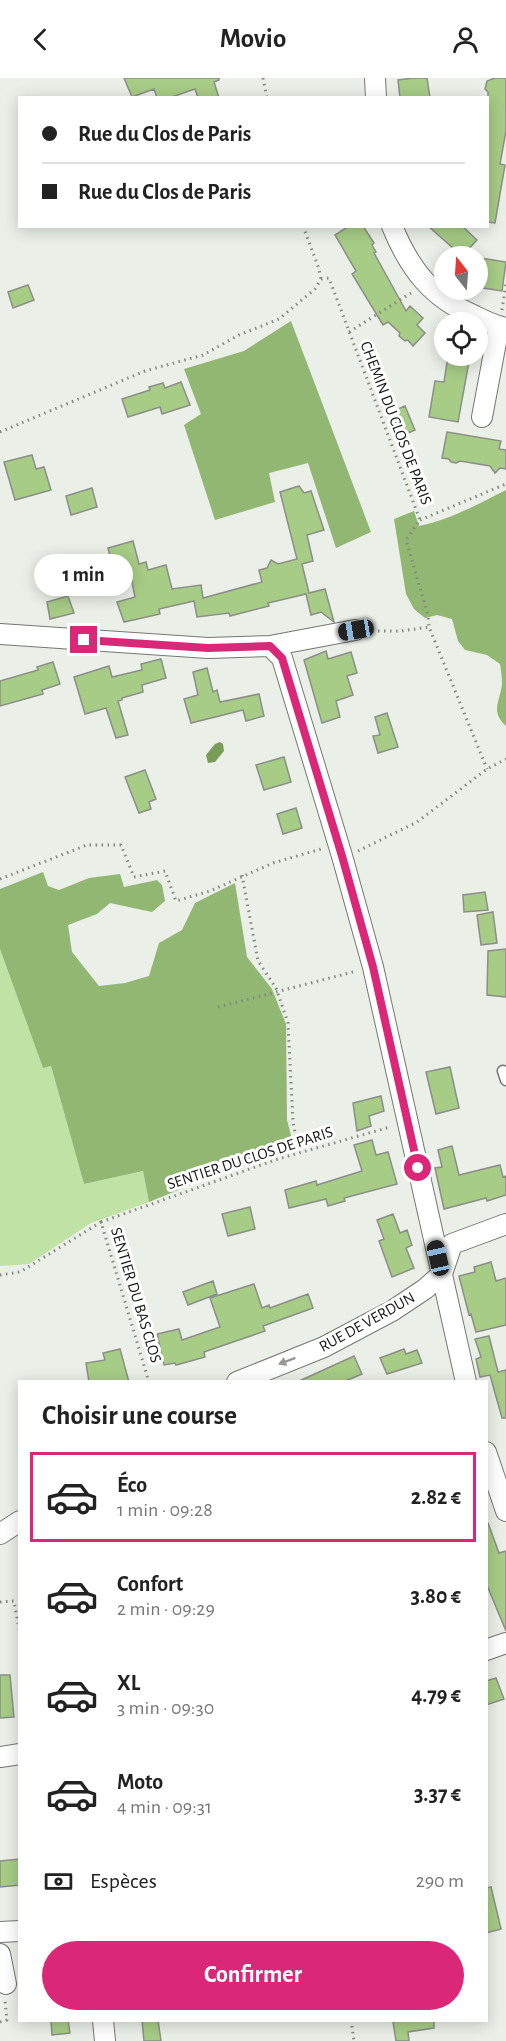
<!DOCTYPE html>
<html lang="fr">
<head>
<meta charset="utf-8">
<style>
  body { margin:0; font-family:"Alegreya Sans",sans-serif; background:#f2f2f2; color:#222; height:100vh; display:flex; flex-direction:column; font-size:22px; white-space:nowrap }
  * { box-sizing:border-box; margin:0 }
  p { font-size:20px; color:#767676 }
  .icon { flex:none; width:33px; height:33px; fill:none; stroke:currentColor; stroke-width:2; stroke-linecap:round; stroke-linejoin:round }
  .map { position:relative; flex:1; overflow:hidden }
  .drawer { position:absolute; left:18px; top:1302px; width:470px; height:642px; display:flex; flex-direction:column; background:#fff; border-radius:0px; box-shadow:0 3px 15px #0003 }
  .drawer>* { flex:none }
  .top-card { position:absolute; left:18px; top:18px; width:471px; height:132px; border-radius:0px; box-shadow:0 3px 15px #0003; display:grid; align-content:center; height:132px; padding:0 24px; background:#fff }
  .needle { width:39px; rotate:343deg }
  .tools { position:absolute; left:434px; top:168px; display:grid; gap:12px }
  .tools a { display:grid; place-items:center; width:54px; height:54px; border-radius:50%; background:#fff; box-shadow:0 3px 15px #0003; font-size:30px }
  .end { position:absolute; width:27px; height:27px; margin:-14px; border:8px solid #db2777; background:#fff; box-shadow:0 0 0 3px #fff }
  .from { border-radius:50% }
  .bubble { position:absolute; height:42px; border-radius:21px; background:#fff; box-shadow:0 3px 15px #0003; font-size:20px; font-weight:600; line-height:42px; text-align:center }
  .car { position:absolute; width:18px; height:36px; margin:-18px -9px; border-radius:8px; box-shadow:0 0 4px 2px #0007; background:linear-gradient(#222 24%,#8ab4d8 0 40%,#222 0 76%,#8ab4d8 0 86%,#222 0) }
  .top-card b { display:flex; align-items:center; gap:21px; height:57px; font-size:22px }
  .top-card b+b { border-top:2px solid #e0e0e0 }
  .top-card i { width:15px; height:15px; background:#222 }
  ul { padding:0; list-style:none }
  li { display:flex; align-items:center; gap:18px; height:90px; margin:0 12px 9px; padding:0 12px; border:3px solid transparent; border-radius:0px }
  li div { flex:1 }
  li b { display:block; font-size:22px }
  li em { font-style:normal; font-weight:600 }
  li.selected { border-color:#db2777 }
  li>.icon { width:54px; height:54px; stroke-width:1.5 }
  h2 { padding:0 24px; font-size:27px; line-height:72px }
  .pay { display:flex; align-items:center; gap:15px; height:66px; padding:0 24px; font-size:22px }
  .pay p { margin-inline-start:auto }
  .primary-button { display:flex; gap:12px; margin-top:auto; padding:12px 24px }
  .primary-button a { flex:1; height:69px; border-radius:36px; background:#db2777; color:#fff; font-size:24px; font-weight:600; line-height:69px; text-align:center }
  header { display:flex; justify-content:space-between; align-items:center; height:78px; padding:0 24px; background:#fff; font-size:27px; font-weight:600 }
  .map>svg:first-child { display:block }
  .green { fill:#c1e2a5 }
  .forest { fill:#92b772 }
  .water { fill:#799d59 }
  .building { fill:#a7cc86; stroke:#8b8f88; stroke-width:1.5 }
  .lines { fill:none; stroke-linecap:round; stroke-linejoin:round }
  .lane-casing { stroke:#747872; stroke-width:13 }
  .street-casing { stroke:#747872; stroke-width:22 }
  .path { stroke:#848782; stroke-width:3; stroke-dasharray:1.5 4.5; stroke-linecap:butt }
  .lane { stroke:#fff; stroke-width:10 }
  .street { stroke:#fff; stroke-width:20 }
  .oneway { fill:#979796 }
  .route { stroke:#db2777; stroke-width:8 }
  .labels { text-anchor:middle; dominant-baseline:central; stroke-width:6; stroke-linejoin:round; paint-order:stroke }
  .street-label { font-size:16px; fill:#171816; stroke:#fff }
</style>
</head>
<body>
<header><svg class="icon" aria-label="back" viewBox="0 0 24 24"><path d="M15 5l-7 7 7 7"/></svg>Movio<svg class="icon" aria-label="person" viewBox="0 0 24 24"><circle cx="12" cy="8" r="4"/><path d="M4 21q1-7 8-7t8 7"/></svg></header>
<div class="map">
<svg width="506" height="1963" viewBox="0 0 506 1963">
  <rect width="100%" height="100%" fill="#eaefe7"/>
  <path class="green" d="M0,871L43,990L51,988L84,1106L143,1093L149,1124L91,1145L29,1186L0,1188Z"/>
  <path class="forest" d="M291,243L371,454L336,470L308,385L269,395L275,424L215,442L184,347L201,336L184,291L244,273Z
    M506,412V648C490,633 500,624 502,606C502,599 501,592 500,586L487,577L465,572L458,563L452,541L437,537L425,540L414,531L406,516L394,441L414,433L419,448C450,442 478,426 506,412Z
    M43,794L48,808L59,812L89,800L120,796L124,809L157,802L162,807L165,823L152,834L110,825L97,836L68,847L72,874L99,908L125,905L149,898L159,865L182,852L195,825L235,805L247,879L272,911L286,946L287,1042L294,1069L220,1095L149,1124L143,1093L84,1106L51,988L43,990L0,871V811Z"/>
  <path class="water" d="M220,664L223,666L224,673L215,684L208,685L206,677L215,666Z"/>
  <path class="building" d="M124,0H219V2L214,4L219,20H198L195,11L169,20H157L154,11L132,19Z
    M414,0H427L430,20H400L398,2Z
    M495,0H506V53L500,86L505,87L495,145L488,144V14L485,11L487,3Z
    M349,148H363L374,165L372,167L376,174L374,175L406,233L410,228L423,240L417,247L425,255L413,268L408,262L405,263L399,258L400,255L388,244L383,247L352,196L356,193L335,157Z
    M428,148H462L477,162L462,178Z
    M480,180L506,184L502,213L477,209Z
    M28,207L34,222L13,230L8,214Z
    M448,278H470L458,344L429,339L435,303L444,304Z
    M181,304L190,327L162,336L160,329L128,339L122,321L150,312L149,309L163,305L165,310Z
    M405,328L415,352L399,359L389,335Z
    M447,354L501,363L499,371L506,372V391L500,390L495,395L490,388L460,383L456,385L451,384L449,381L442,380Z
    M32,377L36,391L44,389L51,412L15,422L4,384Z
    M299,408L304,415L311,413L324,452L307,457L313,483L302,486L309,515L325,511L334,544L321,534L311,537L306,516L268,525L269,528L230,538L229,535L197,539L194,523L159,531L160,536L124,544L117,524L135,519L129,489L114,493L108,470L133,463L139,486L146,484L148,492L166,487L172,511L201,507L203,520L262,504L259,492L267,490L271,482L278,486L297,481L280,414Z
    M92,410L97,429L71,437L66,418Z
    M68,518L74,535L50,541L47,524Z
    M326,573L328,581L351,574L357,595L347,598L353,617L336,623L340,639L322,645L304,582Z
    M161,581L166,600L142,607L143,614L122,620V622L118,623L128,657L116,660L106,630L85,636L74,599L109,588L112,599L142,592L141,586Z
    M53,584L60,606L42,612L43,616L0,628V603L38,592L37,589Z
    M207,590L213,614L217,612L220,624L259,616L264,638L246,643L243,632L191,645L184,621L198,617L193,594Z
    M387,635L398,669L378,675L373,658L380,657L375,639Z
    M284,679L291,704L264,712L256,687Z
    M145,692L156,721L149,724L151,731L139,735L125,699Z
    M296,730L302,750L283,756L277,736Z
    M485,814L488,832L464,834L463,817Z
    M493,834L497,865L481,867L477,837Z
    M506,871V919L487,917L488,873Z
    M450,989L459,1030L436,1036L426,994Z
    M381,1018L384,1033L369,1038L371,1048L357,1053L353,1025Z
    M372,1062L376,1077L388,1074L397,1106L344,1120L345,1123L328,1128L326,1121L289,1130L285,1112L316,1103L317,1107L362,1093L354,1067Z
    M452,1068L459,1097L500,1087L503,1099L506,1098V1117L487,1123L486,1120L444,1131L435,1090L442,1089L438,1072Z
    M250,1129L255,1151L228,1158L222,1136Z
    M393,1136L400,1155L407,1152L412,1167L406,1170L414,1190L392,1199L379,1163L384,1161L377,1142Z
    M491,1184L496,1203L506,1200V1247L476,1254L471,1236L469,1237L459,1198L475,1194L474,1189Z
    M213,1203L217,1216L188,1227L183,1214Z
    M254,1206L262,1230L269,1227L270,1230L308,1216L313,1230L263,1248L265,1253L204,1274L205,1279L176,1287L175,1285L164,1287L157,1256L179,1251L182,1262L220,1249L210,1220Z
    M489,1258L498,1294L506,1292V1340H502L490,1297L480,1299L476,1281L481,1279L475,1261Z
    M120,1271L129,1304H89L86,1285L105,1282L103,1275Z
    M404,1271L406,1276L417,1272L422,1285L387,1296L380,1280Z
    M354,1278L362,1296L343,1304H297Z
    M486,1445H488L499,1475L506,1473V1553L486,1505Z
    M0,1597H10L14,1639L0,1640Z
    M496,1600L504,1621L486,1627V1603Z
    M20,1781V1807L0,1809V1783Z
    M491,1809L501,1851L486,1855V1810Z
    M51,1942H68L70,1955L52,1957Z
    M142,1942H158L161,1963H144Z
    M402,1942H434V1950L408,1954L409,1963H396L393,1944Z"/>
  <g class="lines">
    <defs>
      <path id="lane" d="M503,993L506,1002"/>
      <path id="street" d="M375,0L376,20
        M392,148C410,192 432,220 475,238C485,243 495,248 506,250
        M482,339L499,248
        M0,556L208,570L270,568L282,580L342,778L373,889L466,1304
        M270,568L355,552
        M237,1304L324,1269L392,1233L425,1211L442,1196L452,1166L506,1146
        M486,1374L506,1433
        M0,1456L20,1443
        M486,1572L506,1565
        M0,1679L20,1676
        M0,1854L20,1853
        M0,1876L6,1906
        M103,1942L105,1963"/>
    </defs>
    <use href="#lane" class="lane-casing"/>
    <use href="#street" class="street-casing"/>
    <path class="path" d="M263,0L267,20
      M303,148L319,191L321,201
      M321,201L329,200L420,442L406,462L428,537L429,549L487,691
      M502,232L506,205
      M349,254L411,215
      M0,354L145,293L203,277L239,257L279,241L315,211L321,201
      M420,442L506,406
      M372,553H401L429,549
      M358,773L417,744L487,691L506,681
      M242,797L258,883L276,910L288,945L293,1044L299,1075
      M0,801L87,767H121L134,799L165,793L176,823L210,813L273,785L321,771
      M218,929L357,893
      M101,1144L278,1081L390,1049
      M0,1197L20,1194L101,1144L149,1304
      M0,1524L14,1523L20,1556
      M351,1942L354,1963
      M0,1944L7,1942L5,1923"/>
    <use href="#lane" class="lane"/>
    <use href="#street" class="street"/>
  </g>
  <defs><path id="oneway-solid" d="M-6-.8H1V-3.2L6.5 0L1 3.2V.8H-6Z" transform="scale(1.5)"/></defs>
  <use class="oneway" href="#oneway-solid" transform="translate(287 1283) rotate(159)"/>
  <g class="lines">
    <path class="route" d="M84,562L208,570L270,568L282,580L342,778L373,889L418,1090"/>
  </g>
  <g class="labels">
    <g class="street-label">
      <text transform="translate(396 345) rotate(69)">CHEMIN DU CLOS DE PARIS</text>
      <text transform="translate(250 1080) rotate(-18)">SENTIER DU CLOS DE PARIS</text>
      <text transform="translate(136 1217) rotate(73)">SENTIER DU BAS CLOS</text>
      <text transform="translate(367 1244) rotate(-29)">RUE DE VERDUN</text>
    </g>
  </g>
</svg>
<div class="tools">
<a><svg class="needle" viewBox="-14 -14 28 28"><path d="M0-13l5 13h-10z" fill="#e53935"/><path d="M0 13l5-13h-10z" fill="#767676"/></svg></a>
<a><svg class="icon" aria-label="locate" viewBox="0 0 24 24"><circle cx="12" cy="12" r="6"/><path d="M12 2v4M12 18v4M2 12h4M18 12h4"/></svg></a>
</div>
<i class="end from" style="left:418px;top:1090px"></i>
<i class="end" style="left:84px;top:562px"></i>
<div class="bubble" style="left:34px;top:476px;width:99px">1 min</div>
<i class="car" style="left:356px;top:552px;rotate:260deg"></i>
<i class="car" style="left:438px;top:1180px;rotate:347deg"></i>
<div class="top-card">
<b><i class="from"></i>Rue du Clos de Paris</b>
<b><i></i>Rue du Clos de Paris</b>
</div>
<section class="drawer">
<h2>Choisir une course</h2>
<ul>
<li class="selected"><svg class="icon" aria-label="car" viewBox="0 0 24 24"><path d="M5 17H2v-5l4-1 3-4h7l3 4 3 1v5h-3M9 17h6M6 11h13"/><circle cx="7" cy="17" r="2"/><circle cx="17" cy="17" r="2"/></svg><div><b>Éco</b><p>1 min · 09:28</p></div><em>2.82 €</em></li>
<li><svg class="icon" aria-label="car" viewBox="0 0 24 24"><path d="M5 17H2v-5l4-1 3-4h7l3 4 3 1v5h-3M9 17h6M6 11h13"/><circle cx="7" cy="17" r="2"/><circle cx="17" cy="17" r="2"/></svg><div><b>Confort</b><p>2 min · 09:29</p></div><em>3.80 €</em></li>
<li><svg class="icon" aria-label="car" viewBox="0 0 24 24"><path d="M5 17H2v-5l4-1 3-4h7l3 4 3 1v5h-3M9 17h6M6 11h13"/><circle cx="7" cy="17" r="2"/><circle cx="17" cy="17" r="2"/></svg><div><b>XL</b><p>3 min · 09:30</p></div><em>4.79 €</em></li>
<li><svg class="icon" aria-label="car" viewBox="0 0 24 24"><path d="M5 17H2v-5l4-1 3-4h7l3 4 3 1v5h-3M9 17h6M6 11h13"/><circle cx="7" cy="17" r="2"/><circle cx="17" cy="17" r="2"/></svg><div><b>Moto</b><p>4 min · 09:31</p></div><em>3.37 €</em></li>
</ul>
<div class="pay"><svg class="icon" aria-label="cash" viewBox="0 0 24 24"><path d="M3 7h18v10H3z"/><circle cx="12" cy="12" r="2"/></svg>Espèces<p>290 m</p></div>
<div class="primary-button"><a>Confirmer</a></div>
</section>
</div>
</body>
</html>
